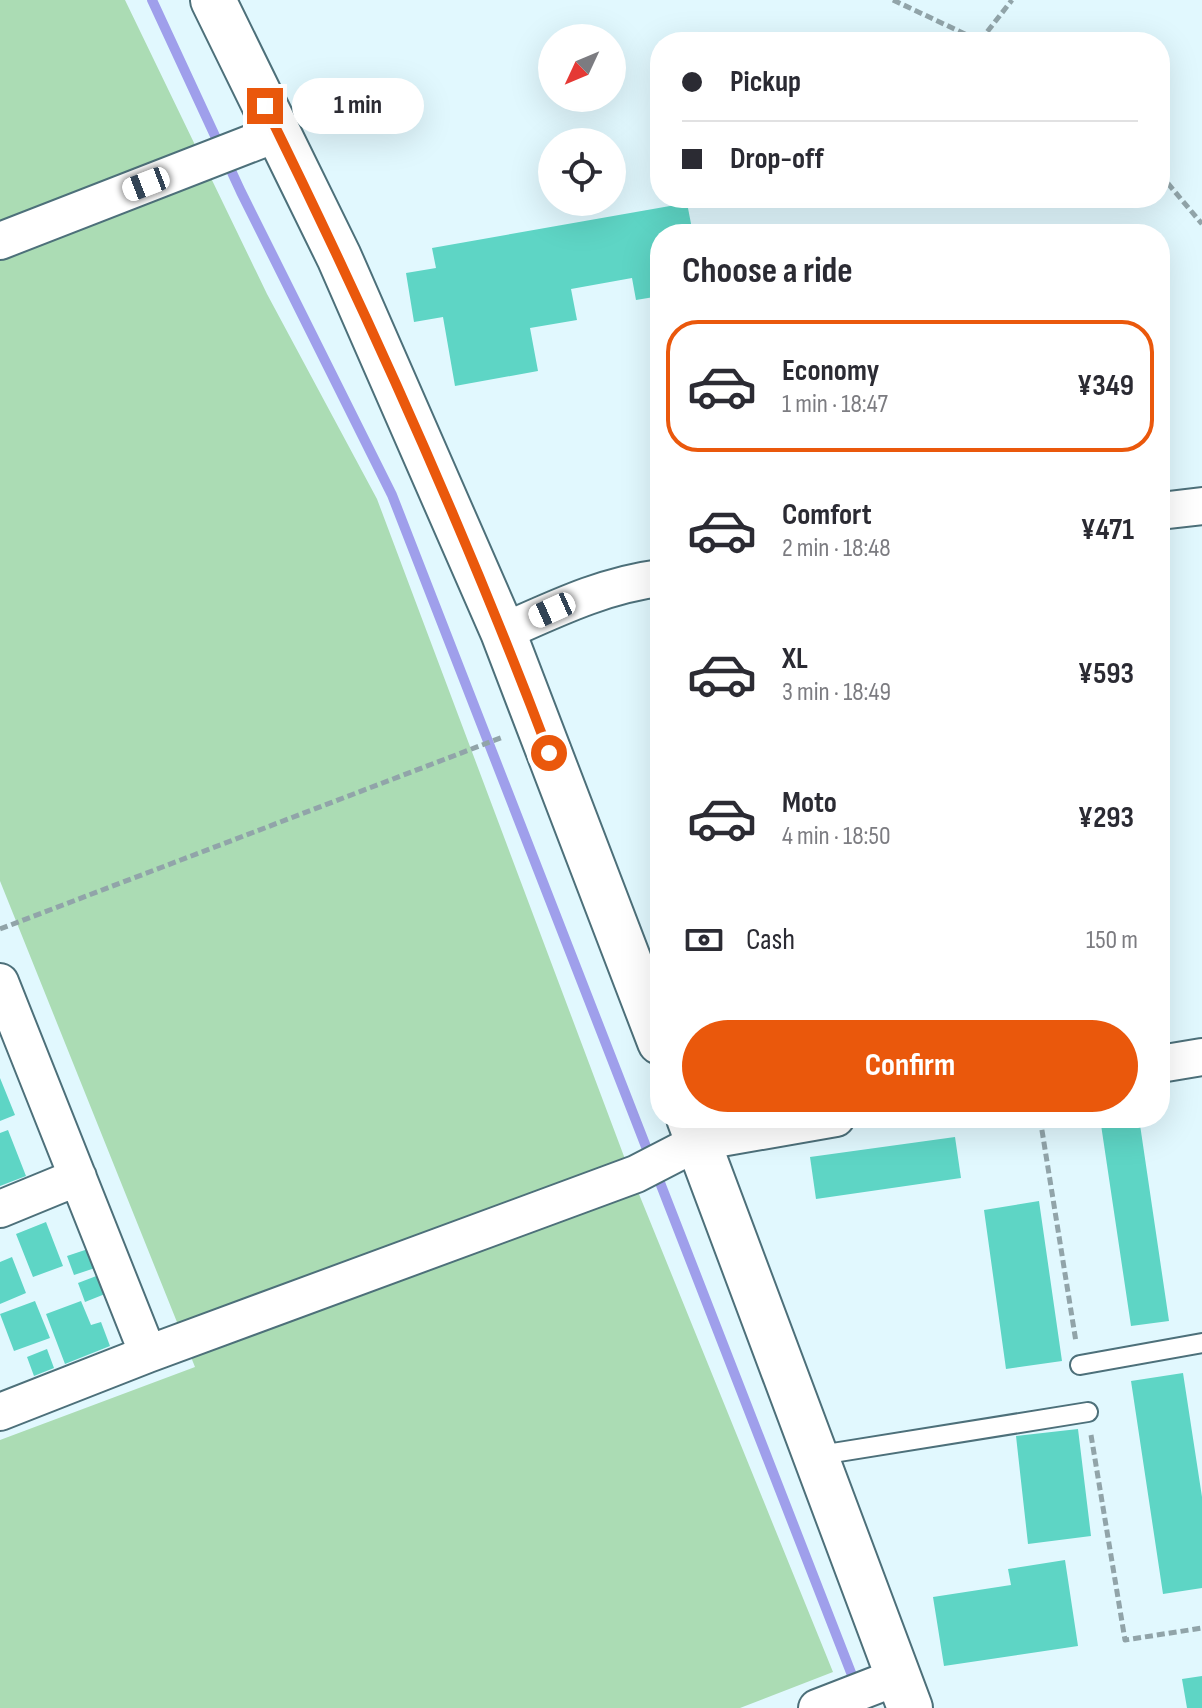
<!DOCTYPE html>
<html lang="en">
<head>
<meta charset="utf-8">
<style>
  body { margin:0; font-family:"Sofia Sans Condensed",sans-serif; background:#f7f7f7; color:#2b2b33; height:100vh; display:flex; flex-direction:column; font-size:30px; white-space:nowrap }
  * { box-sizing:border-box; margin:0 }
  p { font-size:26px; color:#7c7c81 }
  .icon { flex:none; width:44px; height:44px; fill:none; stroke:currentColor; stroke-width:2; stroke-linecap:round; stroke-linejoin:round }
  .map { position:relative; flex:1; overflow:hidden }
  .sheet { position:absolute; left:650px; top:224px; width:520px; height:904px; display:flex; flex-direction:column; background:#fff; border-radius:32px; box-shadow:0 8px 32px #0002 }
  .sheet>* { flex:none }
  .top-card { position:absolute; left:650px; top:32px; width:520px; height:176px; border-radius:32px; box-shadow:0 8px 32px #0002; display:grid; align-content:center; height:176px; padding:0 32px; background:#fff }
  .needle { width:52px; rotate:226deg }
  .controls { position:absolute; left:538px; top:24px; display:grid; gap:16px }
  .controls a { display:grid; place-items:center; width:88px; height:88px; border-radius:50%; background:#fff; box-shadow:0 8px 32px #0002; font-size:40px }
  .end { position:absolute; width:36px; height:36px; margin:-18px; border:10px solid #ea580c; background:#fff; box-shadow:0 0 0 4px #fff }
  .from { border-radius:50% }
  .bubble { position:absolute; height:56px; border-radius:28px; background:#fff; box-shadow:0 8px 32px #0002; font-size:26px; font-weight:700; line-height:56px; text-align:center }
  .car { position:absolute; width:24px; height:48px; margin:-24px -12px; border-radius:10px; box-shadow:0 0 6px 2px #0007; background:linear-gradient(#fff 24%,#345 0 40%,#fff 0 76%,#345 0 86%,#fff 0) }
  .top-card b { display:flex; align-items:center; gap:28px; height:76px; font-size:30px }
  .top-card b+b { border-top:2px solid #e1e1e2 }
  .top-card i { width:20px; height:20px; background:#2b2b33 }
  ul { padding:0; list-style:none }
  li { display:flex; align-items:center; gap:24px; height:132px; margin:0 16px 12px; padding:0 16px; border:4px solid transparent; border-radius:32px }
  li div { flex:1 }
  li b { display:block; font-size:30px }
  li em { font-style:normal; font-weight:700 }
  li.on { border-color:#ea580c }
  li>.icon { width:72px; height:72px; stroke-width:1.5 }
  h2 { padding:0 32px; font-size:36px; line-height:96px }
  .pay { display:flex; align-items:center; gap:20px; height:88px; padding:0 32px; font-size:30px }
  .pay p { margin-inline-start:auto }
  .button { display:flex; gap:16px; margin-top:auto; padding:16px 32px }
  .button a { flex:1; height:92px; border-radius:48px; background:#ea580c; color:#fff; font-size:32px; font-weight:700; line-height:92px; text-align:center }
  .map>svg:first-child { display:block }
  .green { fill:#abdcb4 }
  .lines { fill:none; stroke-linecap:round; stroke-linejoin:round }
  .stream { stroke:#9f9feb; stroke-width:10 }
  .building { fill:#5ed5c5 }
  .service-casing { stroke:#4d707a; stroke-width:22 }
  .minor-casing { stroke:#4d707a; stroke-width:40 }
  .tertiary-casing { stroke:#4d707a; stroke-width:48 }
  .path { stroke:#91a4a9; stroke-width:5; stroke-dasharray:8 4; stroke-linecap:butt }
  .service { stroke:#fff; stroke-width:18 }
  .minor { stroke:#fff; stroke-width:36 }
  .tertiary { stroke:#fff; stroke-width:44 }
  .route { stroke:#ea580c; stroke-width:10 }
</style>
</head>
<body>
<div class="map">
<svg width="1202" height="1708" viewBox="0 0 1202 1708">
  <rect width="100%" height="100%" fill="#e1f8fe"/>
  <path class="green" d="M0,0H125L267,294L377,499L628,1167L833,1672L740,1708H0V1440L195,1367L0,881Z"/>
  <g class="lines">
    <path class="stream" d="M152,0L241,192L392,495L857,1688"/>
  </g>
  <path class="building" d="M687,203L693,234H660V296L636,300L632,278L571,289L577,320L530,328L538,371L455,386L443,317L414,322L406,273L436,268L432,248Z
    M0,1078L15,1115L0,1121Z
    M1100,1118H1139L1169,1321L1131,1326Z
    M8,1130L26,1176L0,1186V1133Z
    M955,1137L961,1178L816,1199L810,1157Z
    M1039,1201L1062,1361L1006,1369L984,1210Z
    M46,1222L63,1266L33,1277L16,1234Z
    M88,1249L95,1268L74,1275L67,1256Z
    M12,1257L26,1293L0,1304V1262Z
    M99,1275L105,1294L85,1302L78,1283Z
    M35,1301L50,1338L14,1351L0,1314Z
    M81,1301L91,1325L101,1322L110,1346L65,1364L46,1314Z
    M47,1349L54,1368L34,1376L27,1357Z
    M1183,1373L1202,1497V1588L1163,1594L1131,1381Z
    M1078,1429L1091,1536L1028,1544L1016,1436Z
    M1065,1560L1078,1646L944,1666L933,1597L1011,1585L1008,1569Z
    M1202,1676V1708H1187L1182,1679Z"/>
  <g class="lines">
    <defs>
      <path id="service" d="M1080,1365L1202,1343
        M814,1456L1088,1412"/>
      <path id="minor" d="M0,241L278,133
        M1160,511L1202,506
        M503,632C555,609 604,585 660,578
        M0,982L148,1354
        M1160,1064L1202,1057
        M0,1209L78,1177
        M0,1412L148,1354L636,1174L698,1142L836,1118
        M817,1708L897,1677"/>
      <path id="tertiary" d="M213,0L339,257L503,632L660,1042
        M689,1118L910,1708"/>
    </defs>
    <use href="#service" class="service-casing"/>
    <use href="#minor" class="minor-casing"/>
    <use href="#tertiary" class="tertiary-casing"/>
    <path class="path" d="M893,0L982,42
      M980,41L1012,0
      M1160,174L1202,224
      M0,929L503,737
      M1040,1118L1076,1342
      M1091,1435L1125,1640L1202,1628"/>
    <use href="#service" class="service"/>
    <use href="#minor" class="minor"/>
    <use href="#tertiary" class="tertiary"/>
  </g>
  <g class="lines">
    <path class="route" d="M265,106C369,317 466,533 549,753"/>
  </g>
</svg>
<div class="controls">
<a><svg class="needle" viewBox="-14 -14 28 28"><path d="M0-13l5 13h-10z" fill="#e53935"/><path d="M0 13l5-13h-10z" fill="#7c7c81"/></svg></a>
<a><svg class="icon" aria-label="locate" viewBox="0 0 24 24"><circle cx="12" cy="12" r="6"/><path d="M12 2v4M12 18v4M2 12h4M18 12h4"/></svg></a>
</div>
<i class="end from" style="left:549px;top:753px"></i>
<i class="end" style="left:265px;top:106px"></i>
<div class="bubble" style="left:292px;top:78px;width:132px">1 min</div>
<i class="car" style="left:146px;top:184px;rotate:249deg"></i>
<i class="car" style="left:552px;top:610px;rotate:246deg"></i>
<div class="top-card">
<b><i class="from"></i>Pickup</b>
<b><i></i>Drop-off</b>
</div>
<section class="sheet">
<h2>Choose a ride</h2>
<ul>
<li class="on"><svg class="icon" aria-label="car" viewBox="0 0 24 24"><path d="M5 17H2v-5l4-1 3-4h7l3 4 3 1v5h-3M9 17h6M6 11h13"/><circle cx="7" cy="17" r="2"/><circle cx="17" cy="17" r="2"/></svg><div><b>Economy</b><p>1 min · 18:47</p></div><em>¥349</em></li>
<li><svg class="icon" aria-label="car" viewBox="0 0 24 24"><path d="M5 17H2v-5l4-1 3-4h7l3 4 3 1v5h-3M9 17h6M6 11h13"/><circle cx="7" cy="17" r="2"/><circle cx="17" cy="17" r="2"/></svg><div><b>Comfort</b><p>2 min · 18:48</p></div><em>¥471</em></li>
<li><svg class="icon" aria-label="car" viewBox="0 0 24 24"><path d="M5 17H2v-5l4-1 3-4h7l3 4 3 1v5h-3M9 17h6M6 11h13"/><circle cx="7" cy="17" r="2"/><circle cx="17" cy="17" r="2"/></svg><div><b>XL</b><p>3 min · 18:49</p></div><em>¥593</em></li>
<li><svg class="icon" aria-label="car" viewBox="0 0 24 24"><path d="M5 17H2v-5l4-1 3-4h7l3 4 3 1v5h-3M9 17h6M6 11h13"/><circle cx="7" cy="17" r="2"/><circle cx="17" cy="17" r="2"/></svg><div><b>Moto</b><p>4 min · 18:50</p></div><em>¥293</em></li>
</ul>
<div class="pay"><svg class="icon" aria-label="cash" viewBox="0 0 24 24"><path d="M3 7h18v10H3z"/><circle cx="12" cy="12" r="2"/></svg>Cash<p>150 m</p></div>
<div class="button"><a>Confirm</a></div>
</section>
</div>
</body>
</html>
